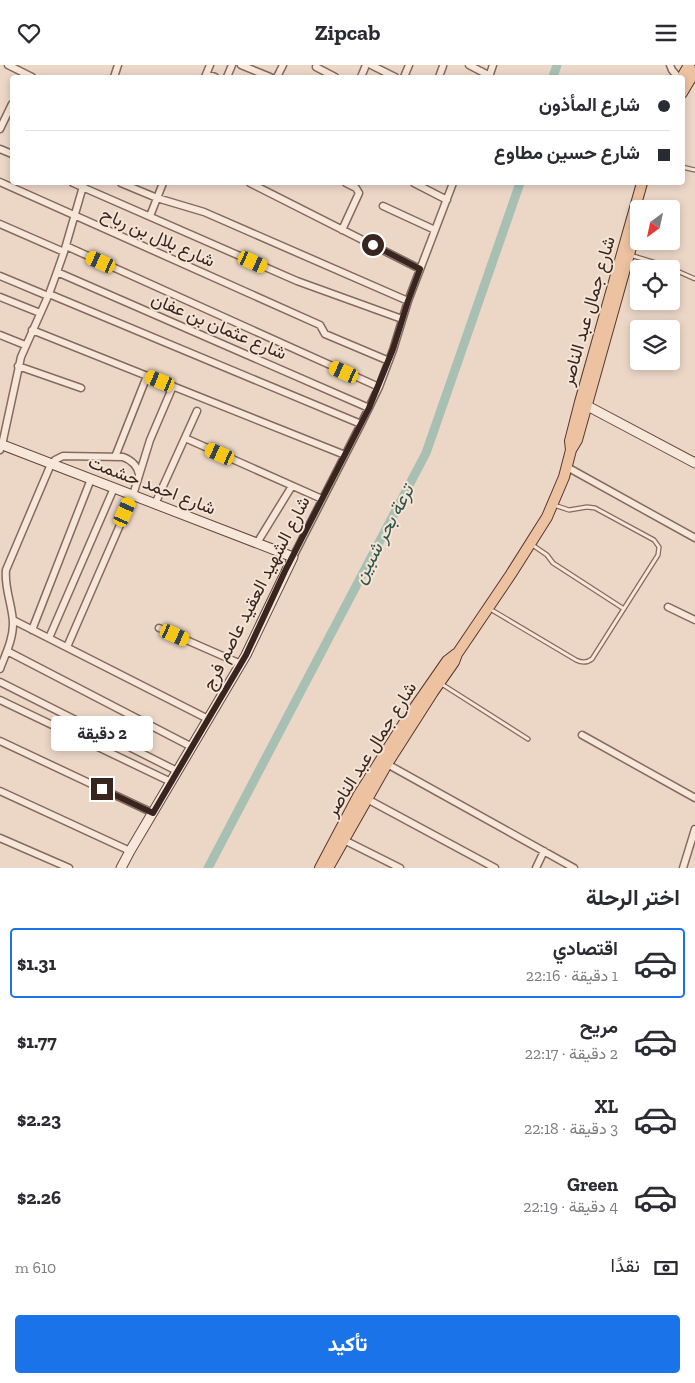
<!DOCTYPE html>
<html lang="ar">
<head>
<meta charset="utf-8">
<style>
  body { margin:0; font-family:"Zilla Slab",Vazirmatn,serif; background:#f2f2f3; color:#2b2b33; direction:rtl; height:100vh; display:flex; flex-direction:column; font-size:19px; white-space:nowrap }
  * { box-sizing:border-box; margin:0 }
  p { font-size:16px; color:#7c7c81 }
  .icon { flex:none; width:28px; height:28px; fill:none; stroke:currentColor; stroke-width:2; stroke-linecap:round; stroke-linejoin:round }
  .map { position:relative; height:803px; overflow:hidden; direction:ltr }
  .drawer { display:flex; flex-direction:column; background:#fff; flex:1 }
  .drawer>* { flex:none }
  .hud { position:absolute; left:10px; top:10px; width:675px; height:110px; border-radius:5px; box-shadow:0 2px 8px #0003; direction:rtl; display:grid; align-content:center; height:110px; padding:0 15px; background:#fff }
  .needle { width:32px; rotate:213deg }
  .buttons { position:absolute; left:630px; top:135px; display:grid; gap:10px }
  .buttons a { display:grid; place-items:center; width:50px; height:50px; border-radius:5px; background:#fff; box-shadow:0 2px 8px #0003; font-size:25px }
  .end { position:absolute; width:22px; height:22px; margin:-11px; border:6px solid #382520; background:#fff; box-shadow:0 0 0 2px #fff }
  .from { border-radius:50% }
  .bubble { position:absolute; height:35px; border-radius:5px; background:#fff; box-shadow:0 2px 8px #0003; font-size:16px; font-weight:800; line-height:35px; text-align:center; direction:rtl }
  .car { position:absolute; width:15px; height:30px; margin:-15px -8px; border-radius:6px; box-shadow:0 0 4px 1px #0007; background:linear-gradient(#f5c518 24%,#345 0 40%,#f5c518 0 76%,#345 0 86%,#f5c518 0) }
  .hud b { display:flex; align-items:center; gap:18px; height:48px; font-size:19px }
  .hud b+b { border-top:1px solid #e1e1e2 }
  .hud i { width:12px; height:12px; background:#2b2b33 }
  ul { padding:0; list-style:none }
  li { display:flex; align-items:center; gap:15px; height:70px; margin:0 10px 8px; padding:0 5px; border:2px solid transparent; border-radius:5px }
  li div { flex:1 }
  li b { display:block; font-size:19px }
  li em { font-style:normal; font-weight:800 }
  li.on { border-color:#1a73e8 }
  li>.icon { width:45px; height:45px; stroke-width:1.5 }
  h2 { padding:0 15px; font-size:22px; line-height:60px }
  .pay { display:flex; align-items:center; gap:12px; height:55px; padding:0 15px; font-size:19px }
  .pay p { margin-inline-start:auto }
  .button { display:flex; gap:10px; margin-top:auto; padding:10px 15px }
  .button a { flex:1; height:58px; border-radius:5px; background:#1a73e8; color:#fff; font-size:20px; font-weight:800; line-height:58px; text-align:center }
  header { display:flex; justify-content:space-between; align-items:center; height:65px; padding:0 15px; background:#fff; font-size:22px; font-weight:800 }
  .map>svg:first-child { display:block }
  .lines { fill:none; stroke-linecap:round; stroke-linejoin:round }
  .canal { stroke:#a8c0b3; stroke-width:9 }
  .lane-casing { stroke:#87695d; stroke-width:5.5 }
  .street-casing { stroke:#87695d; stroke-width:9 }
  .secondary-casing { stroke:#694a40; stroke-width:11 }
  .primary-casing { stroke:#553831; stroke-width:12 }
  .lane { stroke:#f7e7da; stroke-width:3 }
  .street { stroke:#f7e7da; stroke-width:6 }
  .secondary { stroke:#f7e7da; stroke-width:9 }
  .primary { stroke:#edc2a1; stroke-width:10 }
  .route { stroke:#382520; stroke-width:6 }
  .labels { text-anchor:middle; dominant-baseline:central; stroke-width:4; stroke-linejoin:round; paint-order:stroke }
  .street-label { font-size:18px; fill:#382520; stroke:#f4e4d6 }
  .water-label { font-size:19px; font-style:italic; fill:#30574b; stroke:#f4e4d6 }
</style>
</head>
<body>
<header><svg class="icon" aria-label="menu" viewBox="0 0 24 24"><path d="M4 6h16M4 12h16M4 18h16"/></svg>Zipcab<svg class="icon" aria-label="heart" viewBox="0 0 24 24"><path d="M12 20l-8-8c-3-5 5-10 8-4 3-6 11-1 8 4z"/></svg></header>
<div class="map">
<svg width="695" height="803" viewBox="0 0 695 803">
  <rect width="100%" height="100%" fill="#ecd7c7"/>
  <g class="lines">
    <path class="canal" d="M553,12L557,0
      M208,803L426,388L520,118"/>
    <defs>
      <path id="lane" d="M682,102L695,105
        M630,190L666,201L695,214
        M531,479L547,490L553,498L624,544
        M490,544L576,595C582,598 587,598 592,594L658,490L659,482L654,475L595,443L587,442L569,445L554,440
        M440,618L528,674"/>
      <path id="street" d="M8,0L32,12
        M241,0L270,12
        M371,0L395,12
        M469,0L490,11
        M670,0L672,5L678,12
        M316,2L335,12
        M207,9L215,12
        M114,12L118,0
        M205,12L210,0
        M227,12L232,0
        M277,12L283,0
        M361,12L366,0
        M404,12L409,0
        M439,12L443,1
        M489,12L493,0
        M0,64L12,39
        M0,84L12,89
        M0,117L320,260L325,269L389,296
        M73,118L297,216L402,254
        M121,118L157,133L204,147L408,236
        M250,118L420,204
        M414,118L447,135
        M383,141L435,165
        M150,151L163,118
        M0,159L64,187
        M342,165L359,128L356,123L346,118
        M66,181L379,322
        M57,207L369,343
        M0,211L48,231
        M49,229L361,359
        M0,232L40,248
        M32,265L345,390
        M0,270L25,280
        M18,301L81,323
        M185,373L322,434
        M0,385L2,380L21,292L49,229L57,207L64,187L84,118
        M115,392L147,311
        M567,402L695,473
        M155,439L197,346
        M257,478L292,421
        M293,492L361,359L379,322L393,285L408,236L453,118
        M668,542L695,555
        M13,555L208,654
        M159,563L241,599
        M32,565L91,414
        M49,573L114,423
        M67,582L133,430L150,375L173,321
        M7,586L192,682
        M0,604C5,590 13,575 13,559C13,541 4,524 6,505L51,399L55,395L63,391L123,392C131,395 137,400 139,409
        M0,617L177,706
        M0,635L171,717
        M582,670L695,733
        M0,676L153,748
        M387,699L574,803
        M0,726L130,786
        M367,734L495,803
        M0,773L69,803
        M342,774L400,803
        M536,803L544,786
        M683,803L695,764"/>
      <path id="secondary" d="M580,337L695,398
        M0,379L293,492L246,590L130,786L121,803"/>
      <path id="primary" d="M682,12L689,0
        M682,28L695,6
        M571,385L570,376L580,337L642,118
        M320,803L358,731L406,655L447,596L456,589
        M328,803L387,699L433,627L454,597L457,589L511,509L547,452L564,412L571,385L577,375L639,154"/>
    </defs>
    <use href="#lane" class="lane-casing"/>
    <use href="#street" class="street-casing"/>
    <use href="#secondary" class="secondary-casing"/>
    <use href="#primary" class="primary-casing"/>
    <use href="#lane" class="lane"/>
    <use href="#street" class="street"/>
    <use href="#secondary" class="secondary"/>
    <use href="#primary" class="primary"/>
  </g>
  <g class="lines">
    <path class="route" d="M102,724L153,748L246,590L285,506L369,343L393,284L408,236L420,204L373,180"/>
  </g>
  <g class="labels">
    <g class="street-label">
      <text transform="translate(158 172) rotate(24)">شارع بلال بن رباح</text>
      <text transform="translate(588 246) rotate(-74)">شارع جمال عبد الناصر</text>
      <text transform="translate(219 261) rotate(23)">شارع عثمان بن عفان</text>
      <text transform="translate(152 420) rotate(21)">شارع احمد حشمت</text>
      <text transform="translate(256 528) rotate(-63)">شارع الشهيد العقيد عاصم فرج</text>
      <text transform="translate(371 684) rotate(-58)">شارع جمال عبد الناصر</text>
    </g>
    <g class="water-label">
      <text transform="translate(383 469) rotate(-62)">ترعة بحر شبين</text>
    </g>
  </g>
</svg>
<div class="buttons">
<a><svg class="needle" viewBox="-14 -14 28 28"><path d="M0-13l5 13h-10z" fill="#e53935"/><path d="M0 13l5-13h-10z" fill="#7c7c81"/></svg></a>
<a><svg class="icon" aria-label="locate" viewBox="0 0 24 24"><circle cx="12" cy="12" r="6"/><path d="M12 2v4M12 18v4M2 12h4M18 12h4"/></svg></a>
<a><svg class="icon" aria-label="layers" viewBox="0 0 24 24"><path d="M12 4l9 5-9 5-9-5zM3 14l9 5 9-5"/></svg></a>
</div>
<i class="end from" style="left:373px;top:180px"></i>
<i class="end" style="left:102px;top:724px"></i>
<div class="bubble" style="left:51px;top:651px;width:102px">2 دقيقة</div>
<i class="car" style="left:101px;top:197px;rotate:294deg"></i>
<i class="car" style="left:253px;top:197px;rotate:114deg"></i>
<i class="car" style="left:344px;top:307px;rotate:294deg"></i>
<i class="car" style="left:160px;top:316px;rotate:292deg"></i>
<i class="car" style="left:220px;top:389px;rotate:294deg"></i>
<i class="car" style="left:125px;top:447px;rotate:24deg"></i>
<i class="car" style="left:175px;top:570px;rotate:114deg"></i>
<div class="hud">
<b><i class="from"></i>شارع المأذون</b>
<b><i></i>شارع حسين مطاوع</b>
</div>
</div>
<section class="drawer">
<h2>اختر الرحلة</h2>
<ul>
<li class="on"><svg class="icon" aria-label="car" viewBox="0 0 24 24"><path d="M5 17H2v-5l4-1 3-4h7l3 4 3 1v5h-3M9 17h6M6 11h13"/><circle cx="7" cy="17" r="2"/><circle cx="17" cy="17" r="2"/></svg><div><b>اقتصادي</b><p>1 دقيقة · 22:16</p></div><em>$1.31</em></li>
<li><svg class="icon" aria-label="car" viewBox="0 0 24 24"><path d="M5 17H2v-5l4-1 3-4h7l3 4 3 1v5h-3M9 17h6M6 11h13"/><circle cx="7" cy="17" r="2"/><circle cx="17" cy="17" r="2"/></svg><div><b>مريح</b><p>2 دقيقة · 22:17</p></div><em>$1.77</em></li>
<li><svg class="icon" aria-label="car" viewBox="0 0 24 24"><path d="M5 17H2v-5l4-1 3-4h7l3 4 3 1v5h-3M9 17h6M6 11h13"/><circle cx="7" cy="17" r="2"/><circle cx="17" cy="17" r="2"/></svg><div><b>XL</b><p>3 دقيقة · 22:18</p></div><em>$2.23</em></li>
<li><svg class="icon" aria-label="car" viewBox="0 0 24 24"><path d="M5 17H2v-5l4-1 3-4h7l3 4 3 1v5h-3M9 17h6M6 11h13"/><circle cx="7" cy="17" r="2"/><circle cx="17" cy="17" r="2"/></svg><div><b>Green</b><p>4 دقيقة · 22:19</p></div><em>$2.26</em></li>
</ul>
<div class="pay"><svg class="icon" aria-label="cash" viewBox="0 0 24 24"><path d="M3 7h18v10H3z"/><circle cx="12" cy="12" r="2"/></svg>نقدًا<p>610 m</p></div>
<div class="button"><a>تأكيد</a></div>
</section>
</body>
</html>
